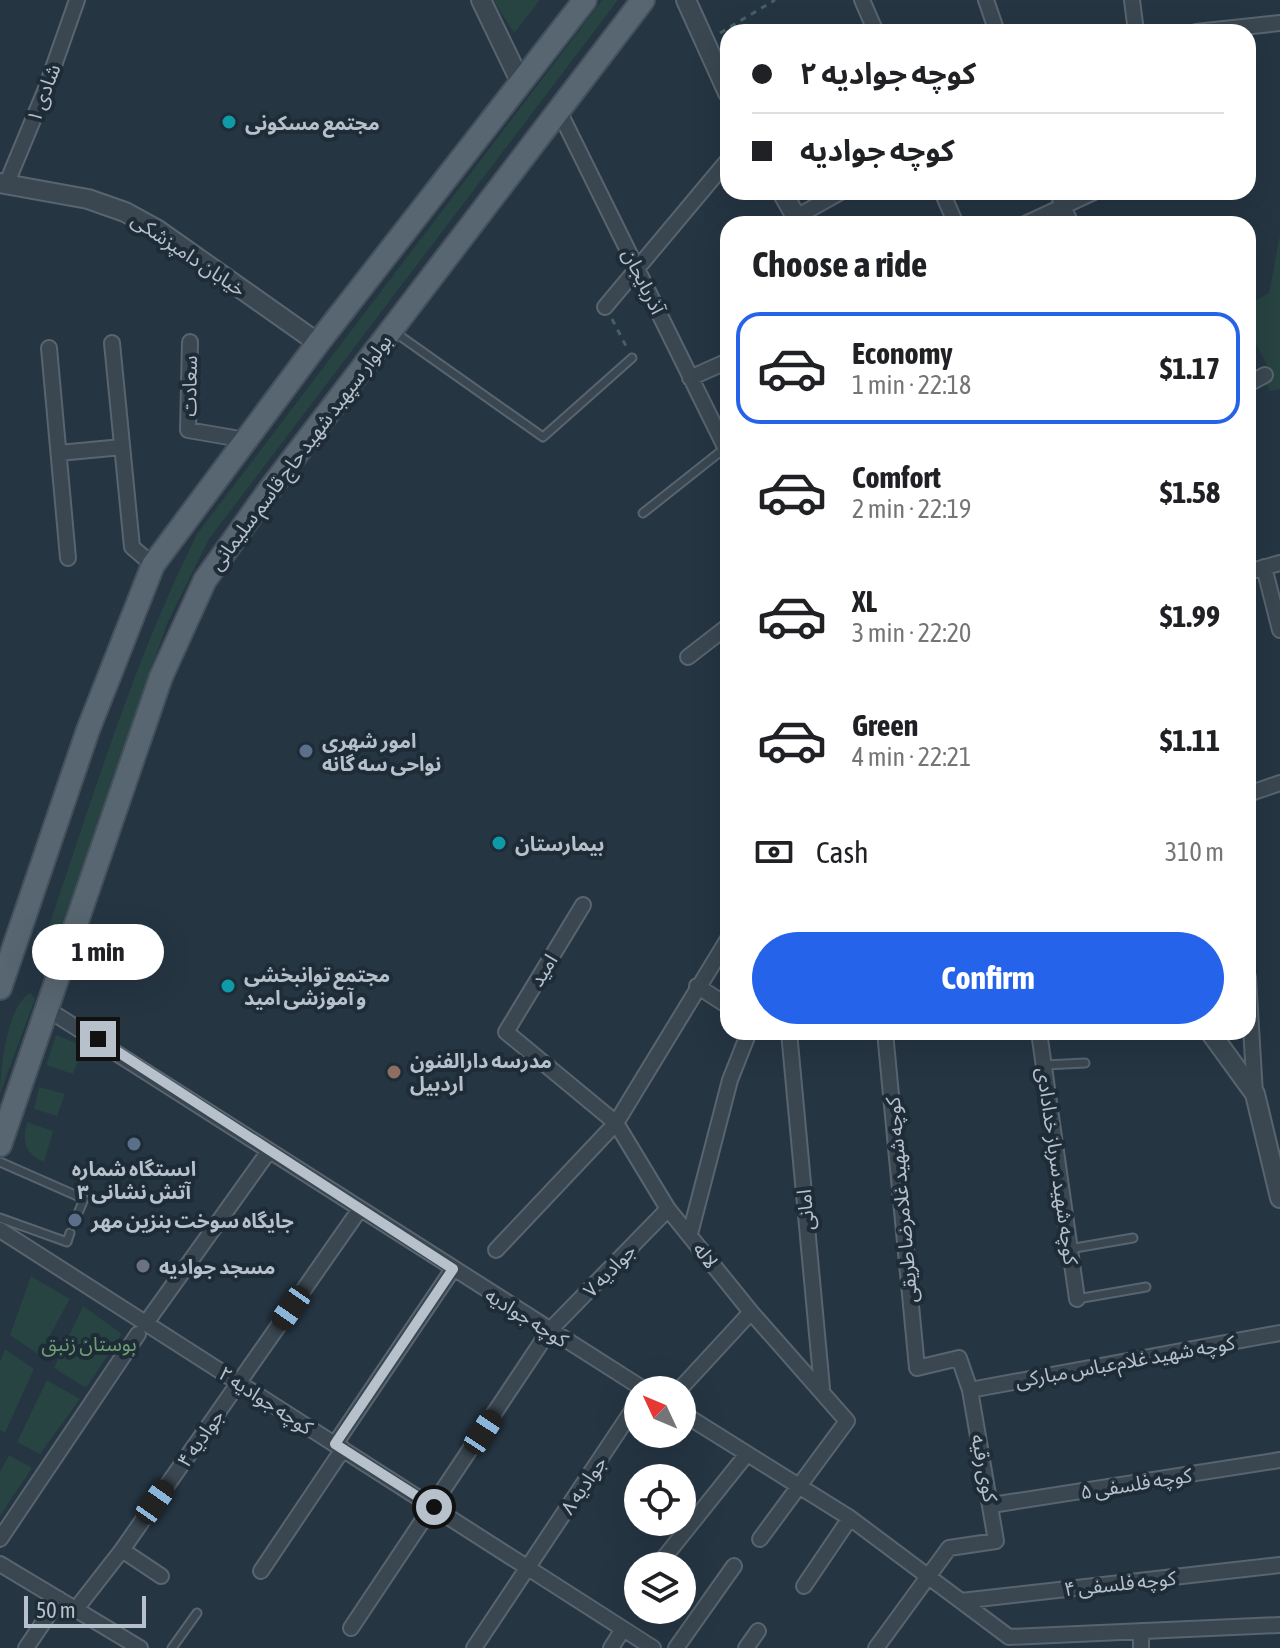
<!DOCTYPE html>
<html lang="en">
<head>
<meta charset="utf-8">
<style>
  body { margin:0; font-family:"Asap Condensed","Noto Sans Arabic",sans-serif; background:#f2f2f2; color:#202124; height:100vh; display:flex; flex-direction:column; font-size:30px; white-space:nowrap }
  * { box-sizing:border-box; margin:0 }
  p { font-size:26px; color:#757577 }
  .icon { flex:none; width:44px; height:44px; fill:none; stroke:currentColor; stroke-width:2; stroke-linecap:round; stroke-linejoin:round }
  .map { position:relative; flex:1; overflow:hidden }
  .details { position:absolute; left:720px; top:216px; width:536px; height:824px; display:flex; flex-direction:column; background:#fff; border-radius:24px; box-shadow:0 8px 32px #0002 }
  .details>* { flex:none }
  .guide { position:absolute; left:720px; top:24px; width:536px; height:176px; border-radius:24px; box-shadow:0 8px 32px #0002; display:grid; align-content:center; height:176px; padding:0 32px; background:#fff }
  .needle { width:52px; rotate:314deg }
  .tools { position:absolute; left:624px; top:1376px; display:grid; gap:16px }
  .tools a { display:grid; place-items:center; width:72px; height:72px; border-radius:50%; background:#fff; box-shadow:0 8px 32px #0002; font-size:40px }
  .scale { position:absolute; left:24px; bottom:20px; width:122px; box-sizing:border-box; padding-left:8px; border:4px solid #b7c1cc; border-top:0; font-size:22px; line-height:28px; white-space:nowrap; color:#b7c1cc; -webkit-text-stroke:6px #1e2c37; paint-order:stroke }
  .end { position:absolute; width:36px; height:36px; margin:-18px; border:10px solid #b7c1cc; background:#111; box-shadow:0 0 0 4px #111 }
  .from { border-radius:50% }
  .bubble { position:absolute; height:56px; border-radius:28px; background:#fff; box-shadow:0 8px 32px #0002; font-size:26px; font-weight:700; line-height:56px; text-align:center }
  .car { position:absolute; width:24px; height:48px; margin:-24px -12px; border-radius:10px; box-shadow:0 0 6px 2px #0007; background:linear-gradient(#222 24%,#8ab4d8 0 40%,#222 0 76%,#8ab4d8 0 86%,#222 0) }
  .guide b { display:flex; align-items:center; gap:28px; height:76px; font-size:30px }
  .guide b+b { border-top:2px solid #e0e0e0 }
  .guide i { width:20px; height:20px; background:#202124 }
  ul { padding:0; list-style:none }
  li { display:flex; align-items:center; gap:24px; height:112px; margin:0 16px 12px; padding:0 16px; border:4px solid transparent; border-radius:24px }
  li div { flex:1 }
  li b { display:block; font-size:30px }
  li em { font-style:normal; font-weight:700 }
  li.on { border-color:#2563eb }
  li>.icon { width:72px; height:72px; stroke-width:1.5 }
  h2 { padding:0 32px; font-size:36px; line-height:96px }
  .pay { display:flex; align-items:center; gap:20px; height:88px; padding:0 32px; font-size:30px }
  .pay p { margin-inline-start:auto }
  .button { display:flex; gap:16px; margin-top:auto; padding:16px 32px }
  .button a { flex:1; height:92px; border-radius:48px; background:#2563eb; color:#fff; font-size:32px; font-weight:700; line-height:92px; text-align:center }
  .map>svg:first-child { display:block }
  .green { fill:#274342 }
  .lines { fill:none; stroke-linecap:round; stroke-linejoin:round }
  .service-casing { stroke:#58646f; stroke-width:11 }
  .minor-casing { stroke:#58646f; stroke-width:18 }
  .tertiary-casing { stroke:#58646f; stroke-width:22 }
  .primary-casing { stroke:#44505b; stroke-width:26 }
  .path { stroke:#486060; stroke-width:3; stroke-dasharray:6 6; stroke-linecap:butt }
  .service { stroke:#3a4751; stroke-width:7 }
  .minor { stroke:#3a4751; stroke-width:14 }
  .tertiary { stroke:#3a4751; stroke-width:18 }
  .primary { stroke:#586671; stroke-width:22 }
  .route { stroke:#b7c1cc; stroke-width:10 }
  .culture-dot { fill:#0f9aa8; stroke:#1e2c37; stroke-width:3 }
  .service-dot { fill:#5c6f8a; stroke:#1e2c37; stroke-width:3 }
  .education-dot { fill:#8d6e63; stroke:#1e2c37; stroke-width:3 }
  .worship-dot { fill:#6b7280; stroke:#1e2c37; stroke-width:3 }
  .labels { text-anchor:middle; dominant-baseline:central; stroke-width:8; stroke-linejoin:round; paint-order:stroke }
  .street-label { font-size:20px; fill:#b7c1cc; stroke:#1e2c37 }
  .poi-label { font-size:20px; font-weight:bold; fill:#b7c1cc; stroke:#1e2c37; text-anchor:start }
  .park-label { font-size:20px; fill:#6d9d72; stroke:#1e2c37 }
</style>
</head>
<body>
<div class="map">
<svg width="1280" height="1648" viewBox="0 0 1280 1648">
  <rect width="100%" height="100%" fill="#253542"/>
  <path class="green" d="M493,0H540L514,33Z
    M602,0H618L209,539L167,624L53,952L44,960L41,949C89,810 131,666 197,534Z
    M1280,235V389L1270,391L1265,383L1273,377L1248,329V304L1269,293Z
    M30,993L35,999L0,1094C0,1070 7,1006 30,993Z
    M56,1035L84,1046L73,1074L46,1065Z
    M39,1087L65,1094L57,1116L34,1109Z
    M27,1122L53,1131L44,1162C24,1153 22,1142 27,1122Z
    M31,1276L70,1299L39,1355L10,1335Z
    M83,1306L122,1334L86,1388L54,1368Z
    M5,1349L34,1369L5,1433L0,1430V1362Z
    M47,1380L80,1399L40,1454L17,1442Z
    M9,1455L32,1468L0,1516V1472Z"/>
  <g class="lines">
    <defs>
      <path id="service" d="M393,331L543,437L632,358
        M643,513L725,448
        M1045,1065L1085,1063
        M0,1162L84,1199L79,1211
        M0,1218L67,1242L70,1233
        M1069,1249L1133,1238
        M1077,1299L1146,1287
        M172,1648L197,1613"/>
      <path id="minor" d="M862,0L876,32
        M986,0L997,32
        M1132,0L1136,32
        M1196,32L1280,23
        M558,109L728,453
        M6,185L45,91L77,0
        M942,192L956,224
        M1057,192L1071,224
        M796,217L841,192
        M1025,224L1094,192
        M605,307L728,160
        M190,342L188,430L246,440
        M112,343L132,547L153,565
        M49,348L68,558
        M690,378L728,361
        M1248,384L1265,375
        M59,453L122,447
        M1264,567L1280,630
        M1248,572L1280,563
        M688,657L728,626
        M1248,794L1280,783
        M583,905L506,1032L616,1123L668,1209L751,1312L847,1421L760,1539
        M1248,977L1255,1094
        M697,986L728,1006
        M47,1009L645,1390
        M789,1032L822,1388
        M1039,1032L1077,1299
        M0,1230L653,1648
        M690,1234L730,1080L749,1032
        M496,1250L616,1123L728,939
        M146,1323L269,1151
        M679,1390L751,1312
        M970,1390L1280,1333
        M682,1413L850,1518L1009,1637
        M335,1444L453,1269
        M992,1505L1280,1460
        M0,1539L138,1334
        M122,1550L161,1576
        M0,1564L140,1648
        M659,1564L747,1454
        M261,1571L343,1449
        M804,1586L850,1518
        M961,1601L1280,1565
        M76,1609L122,1550L360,1209
        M351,1628L549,1331L668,1209
        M1141,1631V1648
        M1009,1637L1280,1625
        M26,1648L59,1599
        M474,1648L638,1402
        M611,1648L623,1629
        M676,1648L734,1566
        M746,1648L758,1631
        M876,1648L949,1548L996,1541L970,1390L959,1358L917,1368L885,1032"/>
      <path id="tertiary" d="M481,0L521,83
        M686,0L728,93
        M0,183L88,199L125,212L158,230L318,343
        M782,192L800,224
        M1210,1032L1255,1094L1280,1198"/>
      <path id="primary" d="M0,988L88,730L153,565L318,343L585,0
        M0,1145L161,677L205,580L270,489L643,0"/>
    </defs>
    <use href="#service" class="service-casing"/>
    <use href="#minor" class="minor-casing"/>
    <use href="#tertiary" class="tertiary-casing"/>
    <use href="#primary" class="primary-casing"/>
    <path class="path" d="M720,33L775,0
      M612,319L627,348"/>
    <use href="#service" class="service"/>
    <use href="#minor" class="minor"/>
    <use href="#tertiary" class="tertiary"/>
    <use href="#primary" class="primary"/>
  </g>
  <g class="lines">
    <path class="route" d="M98,1039L453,1269L335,1444L434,1507"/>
  </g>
  <g class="culture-dot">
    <circle cx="229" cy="122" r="8"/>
    <circle cx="499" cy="843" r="8"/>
    <circle cx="228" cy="986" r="8"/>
  </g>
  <g class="service-dot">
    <circle cx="306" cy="751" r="8"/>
    <circle cx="134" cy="1144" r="8"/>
    <circle cx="75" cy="1220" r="8"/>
  </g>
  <circle class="education-dot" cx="394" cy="1072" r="8"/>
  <circle class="worship-dot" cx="143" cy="1266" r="8"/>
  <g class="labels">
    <g class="street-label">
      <text transform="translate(43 93) rotate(-69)">شادی ۱</text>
      <text transform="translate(189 254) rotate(34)">خیابان دامپزشکی</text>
      <text transform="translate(644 281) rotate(64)">آذربایجان</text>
      <text transform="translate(189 386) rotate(-89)">سعادت</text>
      <text transform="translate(300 452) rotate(-53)">بولوار سپهبد شهید حاج قاسم سلیمانی</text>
      <text transform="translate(543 970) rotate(-58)">امید</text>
      <text transform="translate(1058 1166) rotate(82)">کوچه شهید سرباز خدادادی</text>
      <text transform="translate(901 1200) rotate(-95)">کوچه شهید غلامرضا طریقی</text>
      <text transform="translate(805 1210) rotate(-95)">امانی</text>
      <text transform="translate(706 1255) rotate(52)">لاله</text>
      <text transform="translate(609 1270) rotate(-46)">جوادیه ۷</text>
      <text transform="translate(527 1317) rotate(32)">کوچه جوادیه</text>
      <text transform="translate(1125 1361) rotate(-10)">کوچه شهید غلام‌عباس مبارکی</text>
      <text transform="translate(266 1400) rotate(33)">کوچه جوادیه ۲</text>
      <text transform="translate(200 1438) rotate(-55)">جوادیه ۴</text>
      <text transform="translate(985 1468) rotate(79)">کوی رقیه</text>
      <text transform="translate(1136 1483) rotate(-9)">کوچه فلسفی ۵</text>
      <text transform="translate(583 1485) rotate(-56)">جوادیه ۸</text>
      <text transform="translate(1120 1583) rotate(-6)">کوچه فلسفی ۴</text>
    </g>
    <g class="poi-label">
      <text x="245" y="122">مجتمع مسکونی</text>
      <text x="322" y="740">امور شهری<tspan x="322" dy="23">نواحی سه گانه</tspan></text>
      <text x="515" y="843">بیمارستان</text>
      <text x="244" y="974">مجتمع توانبخشی<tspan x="244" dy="23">و آموزشی امید</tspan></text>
      <text x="410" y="1060">مدرسه دارالفنون<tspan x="410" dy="23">اردبیل</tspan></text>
      <text x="134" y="1168" text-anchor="middle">ایستگاه شماره<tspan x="134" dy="23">۳ آتش نشانی</tspan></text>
      <text x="91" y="1220">جایگاه سوخت بنزین مهر</text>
      <text x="159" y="1266">مسجد جوادیه</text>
    </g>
    <g class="park-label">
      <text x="89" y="1343">بوستان زنبق</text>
    </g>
  </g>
</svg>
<div class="tools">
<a><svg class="needle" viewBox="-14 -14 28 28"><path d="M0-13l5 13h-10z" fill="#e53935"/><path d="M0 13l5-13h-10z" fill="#757577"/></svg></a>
<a><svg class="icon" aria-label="locate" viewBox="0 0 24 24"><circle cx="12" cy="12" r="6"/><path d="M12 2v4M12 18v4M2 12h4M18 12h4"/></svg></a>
<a><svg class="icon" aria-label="layers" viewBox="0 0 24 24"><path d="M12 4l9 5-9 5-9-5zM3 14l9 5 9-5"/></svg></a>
</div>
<div class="scale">50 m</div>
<i class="end from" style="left:434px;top:1507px"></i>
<i class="end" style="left:98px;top:1039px"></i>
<div class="bubble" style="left:32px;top:924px;width:132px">1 min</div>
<i class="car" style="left:291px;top:1308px;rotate:215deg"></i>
<i class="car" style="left:483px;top:1432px;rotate:33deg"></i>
<i class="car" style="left:155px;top:1502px;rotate:35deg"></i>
<div class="guide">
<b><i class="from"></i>کوچه جوادیه ۲</b>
<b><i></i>کوچه جوادیه</b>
</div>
<section class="details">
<h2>Choose a ride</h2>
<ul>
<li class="on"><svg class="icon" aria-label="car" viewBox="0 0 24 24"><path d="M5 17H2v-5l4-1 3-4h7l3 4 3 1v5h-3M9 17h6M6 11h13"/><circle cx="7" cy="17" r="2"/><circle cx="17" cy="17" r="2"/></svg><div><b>Economy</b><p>1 min · 22:18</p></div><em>$1.17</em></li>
<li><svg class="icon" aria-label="car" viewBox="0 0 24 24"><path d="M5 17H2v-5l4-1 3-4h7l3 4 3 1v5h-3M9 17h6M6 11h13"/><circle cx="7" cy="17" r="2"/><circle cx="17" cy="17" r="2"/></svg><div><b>Comfort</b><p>2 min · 22:19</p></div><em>$1.58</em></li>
<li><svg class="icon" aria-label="car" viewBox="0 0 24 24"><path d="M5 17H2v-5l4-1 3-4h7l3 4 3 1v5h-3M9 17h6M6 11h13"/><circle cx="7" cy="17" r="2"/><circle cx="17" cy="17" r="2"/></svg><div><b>XL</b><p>3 min · 22:20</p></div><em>$1.99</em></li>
<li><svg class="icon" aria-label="car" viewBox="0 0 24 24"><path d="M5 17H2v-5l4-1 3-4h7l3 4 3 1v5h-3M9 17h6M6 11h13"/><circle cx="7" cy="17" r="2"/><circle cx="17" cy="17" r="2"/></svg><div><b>Green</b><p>4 min · 22:21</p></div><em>$1.11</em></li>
</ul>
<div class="pay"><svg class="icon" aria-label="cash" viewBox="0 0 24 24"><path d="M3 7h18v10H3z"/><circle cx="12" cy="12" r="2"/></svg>Cash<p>310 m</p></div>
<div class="button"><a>Confirm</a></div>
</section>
</div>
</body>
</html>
